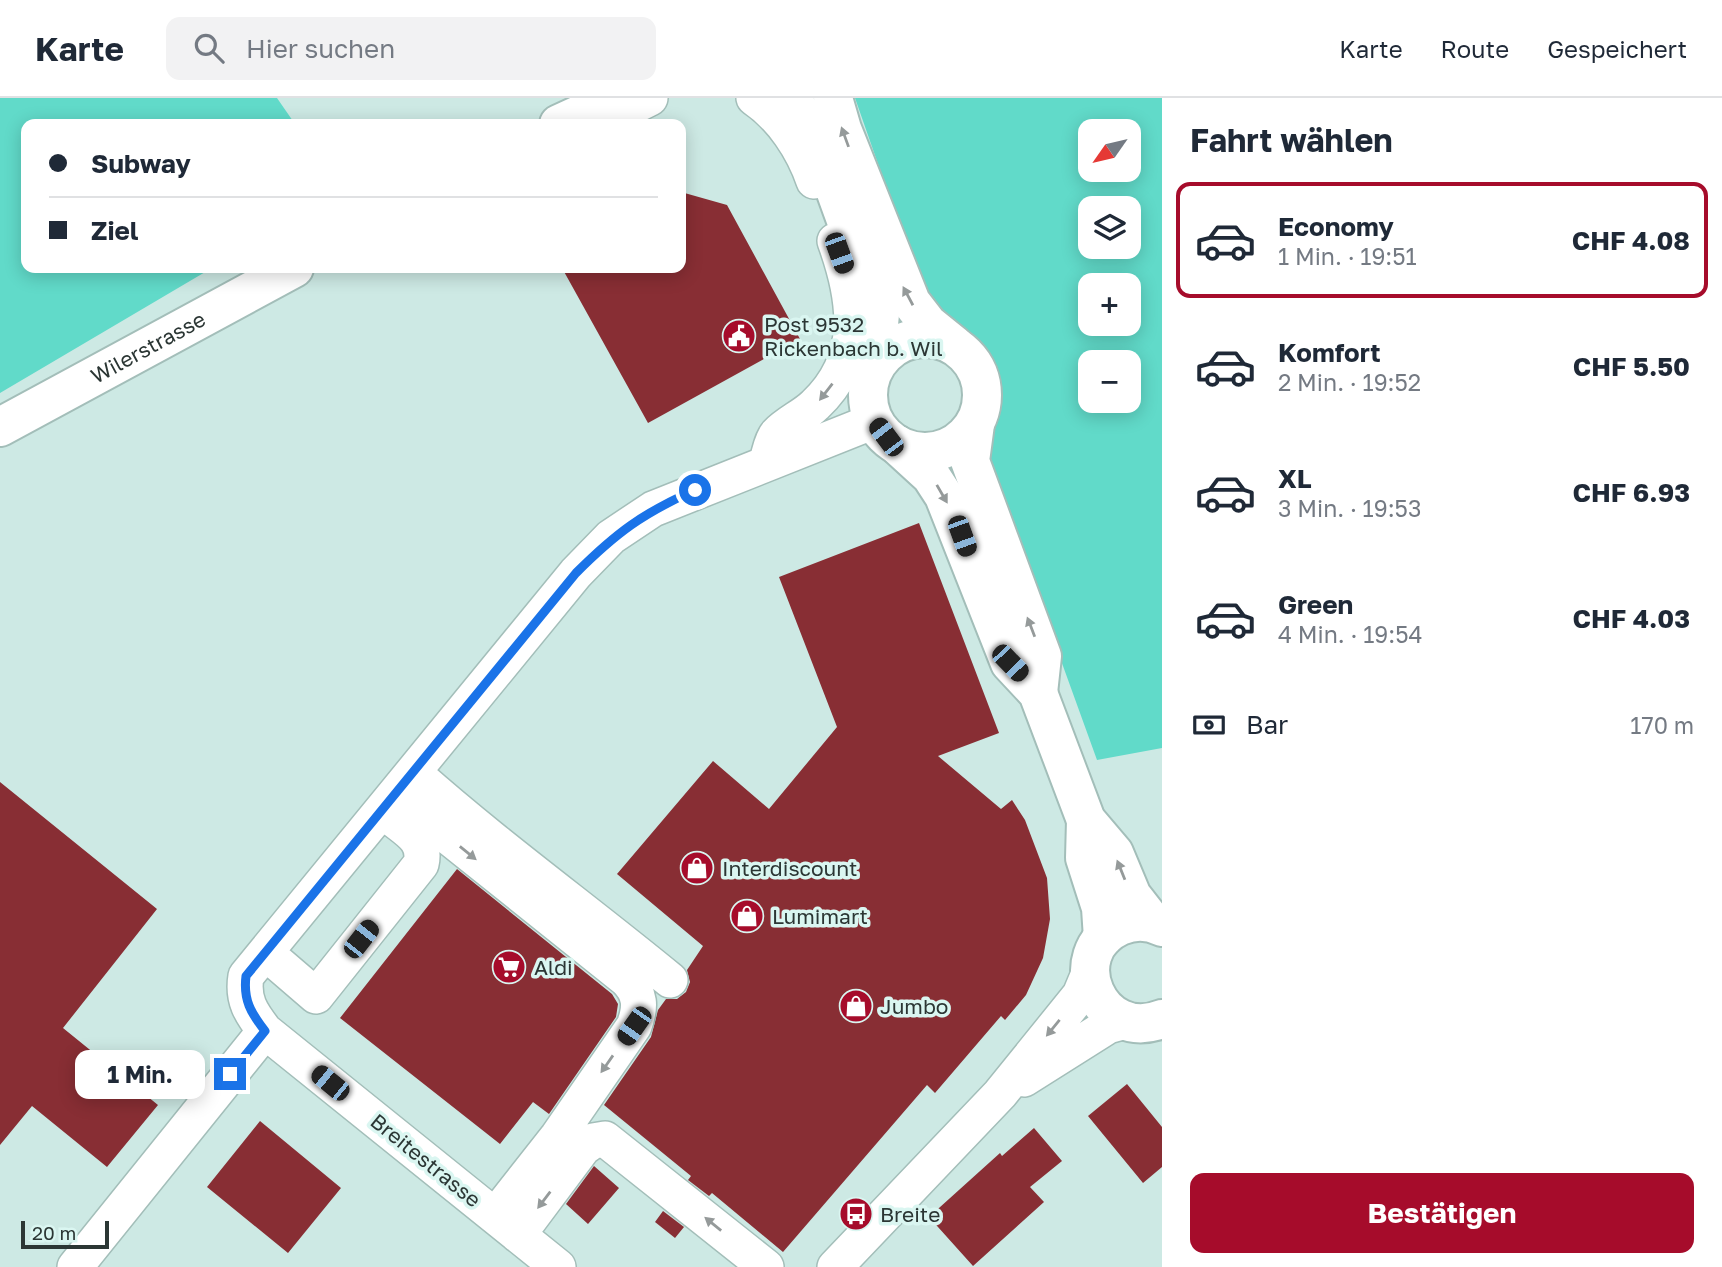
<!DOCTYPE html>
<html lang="de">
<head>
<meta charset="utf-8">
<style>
  body { margin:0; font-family:"Golos Text",sans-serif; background:#f2f2f3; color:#1f2937; height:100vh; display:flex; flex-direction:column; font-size:26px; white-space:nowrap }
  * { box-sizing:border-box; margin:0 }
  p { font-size:23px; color:#747a83 }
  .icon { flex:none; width:38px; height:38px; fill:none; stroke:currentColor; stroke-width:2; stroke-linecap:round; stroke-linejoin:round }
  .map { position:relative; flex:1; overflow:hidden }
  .drawer { display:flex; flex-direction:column; background:#fff; width:560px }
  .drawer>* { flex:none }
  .banner { position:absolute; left:21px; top:21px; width:665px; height:154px; border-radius:14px; box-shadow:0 4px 18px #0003; display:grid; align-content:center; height:154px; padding:0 28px; background:#fff }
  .needle { width:46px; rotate:236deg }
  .tools { position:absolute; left:1078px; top:21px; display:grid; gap:14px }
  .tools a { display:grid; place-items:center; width:63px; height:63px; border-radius:14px; background:#fff; box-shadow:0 4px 18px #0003; font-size:35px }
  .scale { position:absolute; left:21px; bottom:18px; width:88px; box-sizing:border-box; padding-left:7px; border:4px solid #2b3634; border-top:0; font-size:19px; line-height:24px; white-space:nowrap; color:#2b3634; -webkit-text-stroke:5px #daf6f1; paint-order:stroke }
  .end { position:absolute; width:32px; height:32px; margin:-16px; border:9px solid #1a73e8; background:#fff; box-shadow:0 0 0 4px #fff }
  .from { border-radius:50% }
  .bubble { position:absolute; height:49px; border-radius:14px; background:#fff; box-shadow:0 4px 18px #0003; font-size:23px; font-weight:700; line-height:49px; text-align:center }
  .car { position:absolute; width:21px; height:42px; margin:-21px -10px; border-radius:9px; box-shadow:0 0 5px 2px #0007; background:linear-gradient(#222 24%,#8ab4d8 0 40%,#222 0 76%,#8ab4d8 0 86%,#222 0) }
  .banner b { display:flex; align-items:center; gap:24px; height:66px; font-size:26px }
  .banner b+b { border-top:2px solid #e0e1e3 }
  .banner i { width:18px; height:18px; background:#1f2937 }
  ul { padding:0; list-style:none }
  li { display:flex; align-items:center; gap:21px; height:116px; margin:0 14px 10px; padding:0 14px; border:4px solid transparent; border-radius:14px }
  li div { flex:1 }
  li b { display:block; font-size:26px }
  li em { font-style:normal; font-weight:700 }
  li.on { border-color:#a60c2b }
  li>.icon { width:63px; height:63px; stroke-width:1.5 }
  h2 { padding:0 28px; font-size:32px; line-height:84px }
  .pay { display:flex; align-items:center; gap:18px; height:77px; padding:0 28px; font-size:26px }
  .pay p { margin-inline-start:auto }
  .primary-button { display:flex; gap:14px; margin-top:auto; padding:14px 28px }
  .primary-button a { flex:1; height:80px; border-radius:14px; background:#a60c2b; color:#fff; font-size:28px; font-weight:700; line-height:80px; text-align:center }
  header { display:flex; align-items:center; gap:42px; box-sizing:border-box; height:98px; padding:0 35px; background:#fff; border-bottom:2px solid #e0e1e3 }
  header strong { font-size:33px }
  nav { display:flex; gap:38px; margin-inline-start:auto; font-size:24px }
  .search { width:490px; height:63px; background:#f2f2f3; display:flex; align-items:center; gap:18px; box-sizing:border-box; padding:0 24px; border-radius:14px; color:#747a83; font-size:26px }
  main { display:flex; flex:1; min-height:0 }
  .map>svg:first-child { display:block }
  .green { fill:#61dac9; fill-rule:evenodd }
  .building { fill:#882e34 }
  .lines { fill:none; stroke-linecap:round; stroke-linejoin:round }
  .minor-casing { stroke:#a3beb9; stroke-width:38 }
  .major-casing { stroke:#a3beb9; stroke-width:42 }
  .minor { stroke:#fff; stroke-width:35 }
  .major { stroke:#fff; stroke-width:38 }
  .oneway { fill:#959a9a }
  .route { stroke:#1a73e8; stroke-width:9 }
  .labels { text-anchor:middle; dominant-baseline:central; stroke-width:7; stroke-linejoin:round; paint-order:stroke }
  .poi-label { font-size:21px; fill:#2b3634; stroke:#daf6f1; text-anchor:start }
  .street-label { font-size:21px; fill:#2b3634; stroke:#daf6f1 }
</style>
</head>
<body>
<header>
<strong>Karte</strong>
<div class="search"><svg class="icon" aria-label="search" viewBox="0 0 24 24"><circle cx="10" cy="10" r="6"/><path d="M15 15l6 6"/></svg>Hier suchen</div>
<nav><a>Karte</a><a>Route</a><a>Gespeichert</a></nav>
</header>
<main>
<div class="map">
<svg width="1162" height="1169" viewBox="0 0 1162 1169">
  <rect width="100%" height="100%" fill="#cde9e4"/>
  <path class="green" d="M0,0H277L295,26H26V170H212L0,295Z
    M855,0H1162V650L1097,662L990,366L992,271L922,192ZM1090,33H1129V72H1090ZM1090,110H1129V149H1090ZM1090,187H1129V226H1090ZM1090,264H1129V303H1090Z"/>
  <path class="building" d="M681,94L727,107L800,241L648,325L562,170H681Z
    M919,425L999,635L938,658L1001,711L1012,702L1025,722L1047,780L1050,821L1043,860L1026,897L1005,922L1001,918L935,995L927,987L783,1154L712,1095L709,1098L688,1082L691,1078L604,1007L651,939L658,912L666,901H677L686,894L690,884L687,872L703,848L617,776L713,663L769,711L837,629L779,479Z
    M0,684L157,811L63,930L158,1007L107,1069L32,1008L0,1047Z
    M457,771L612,896L618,906L616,919L549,1016L533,1004L500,1046L340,920Z
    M1127,986L1162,1029V1069L1143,1085L1088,1018Z
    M260,1023L341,1090L288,1155L207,1089Z
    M1034,1030L1062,1063L1030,1089L1044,1104L973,1168L929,1119L1000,1055L1002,1058Z
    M594,1068L619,1090L588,1126L566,1106Z
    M663,1113L684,1129L675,1140L655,1124Z"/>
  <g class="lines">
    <defs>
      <path id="minor" d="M754,0C782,19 803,51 814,83
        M588,11L626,12L650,0
        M766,366C769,358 771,343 777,336C787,325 804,318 815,307C865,260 856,201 835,143
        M414,675C496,748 585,812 670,882
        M396,697L626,881C641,896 641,909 634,928L558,1038L495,1118
        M266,855L316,898L421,766C427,741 406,732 388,717
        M1024,981L1108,928L1126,923
        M518,1137L583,1050L593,1043L605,1041L766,1169
        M75,1169L265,933
        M558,1169L265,933C251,915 242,902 246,878L576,475L611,439L653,411L874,323
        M835,1169L1000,996L1080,897L1090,873"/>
      <g id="major">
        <path d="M792,0L821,53L880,216L875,267"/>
        <path d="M833,0L842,31L911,204L928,226L954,247"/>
        <path d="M559,26L616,0"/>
        <circle cx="925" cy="297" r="57"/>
        <path d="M975,326L970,363L1042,558L1038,595"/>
        <path id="s1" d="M0,329L294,170"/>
        <path d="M896,346L931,378L944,398L1010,565L1038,595L1086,722L1114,755L1132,798L1153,825"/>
        <path d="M1086,722L1085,760L1101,810L1103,840"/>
        <path d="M1162,829C1148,822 1134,822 1120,828C1060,855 1099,946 1162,921"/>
      </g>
    </defs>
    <use href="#minor" class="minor-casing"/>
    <use href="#major" class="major-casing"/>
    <use href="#minor" class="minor"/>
    <use href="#major" class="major"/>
  </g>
  <defs><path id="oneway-solid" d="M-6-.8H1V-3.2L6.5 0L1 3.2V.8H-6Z" transform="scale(1.75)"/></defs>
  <g class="oneway">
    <use href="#oneway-solid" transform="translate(845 39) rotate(-110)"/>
    <use href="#oneway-solid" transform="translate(908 198) rotate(-118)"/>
    <use href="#oneway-solid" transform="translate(826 294) rotate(128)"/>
    <use href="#oneway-solid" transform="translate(942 396) rotate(60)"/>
    <use href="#oneway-solid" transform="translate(1031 529) rotate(-111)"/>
    <use href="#oneway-solid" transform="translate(468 755) rotate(39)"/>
    <use href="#oneway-solid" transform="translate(1121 772) rotate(-112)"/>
    <use href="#oneway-solid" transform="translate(1053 930) rotate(129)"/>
    <use href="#oneway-solid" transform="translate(607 966) rotate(125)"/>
    <use href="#oneway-solid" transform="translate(544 1102) rotate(127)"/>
    <use href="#oneway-solid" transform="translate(713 1126) rotate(-141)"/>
  </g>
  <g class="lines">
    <path class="route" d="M230,976L265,933C251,915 243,902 246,878L576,475C616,435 643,415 695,392"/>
  </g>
  <defs>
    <symbol id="civic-disc" viewBox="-11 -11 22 22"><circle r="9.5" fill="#a60c2b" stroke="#daf6f1"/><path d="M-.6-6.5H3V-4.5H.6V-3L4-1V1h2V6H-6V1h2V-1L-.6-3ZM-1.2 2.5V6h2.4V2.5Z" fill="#fff"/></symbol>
    <symbol id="shop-disc" viewBox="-11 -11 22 22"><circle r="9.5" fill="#a60c2b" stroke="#daf6f1"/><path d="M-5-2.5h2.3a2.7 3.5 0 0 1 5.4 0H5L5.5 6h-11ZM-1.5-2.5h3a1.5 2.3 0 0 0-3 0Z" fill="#fff"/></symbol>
    <symbol id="supermarket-disc" viewBox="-11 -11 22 22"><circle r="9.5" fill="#a60c2b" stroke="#daf6f1"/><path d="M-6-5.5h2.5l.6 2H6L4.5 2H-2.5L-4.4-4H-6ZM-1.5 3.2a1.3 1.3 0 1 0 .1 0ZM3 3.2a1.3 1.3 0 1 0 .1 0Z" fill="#fff"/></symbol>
    <symbol id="bus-disc" viewBox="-11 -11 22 22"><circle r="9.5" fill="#a60c2b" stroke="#daf6f1"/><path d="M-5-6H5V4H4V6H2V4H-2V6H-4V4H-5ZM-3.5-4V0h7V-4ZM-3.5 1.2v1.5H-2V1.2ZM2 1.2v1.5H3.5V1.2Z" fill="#fff"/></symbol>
  </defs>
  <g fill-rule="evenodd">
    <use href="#civic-disc" x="720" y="219" width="38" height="38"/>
    <use href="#shop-disc" x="678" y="751" width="38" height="38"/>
    <use href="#shop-disc" x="728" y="799" width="38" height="38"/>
    <use href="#supermarket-disc" x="490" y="850" width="38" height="38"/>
    <use href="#shop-disc" x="837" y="889" width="38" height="38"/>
    <use href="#bus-disc" x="837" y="1097" width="38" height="38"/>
  </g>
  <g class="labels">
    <g class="poi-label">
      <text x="764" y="226">Post 9532<tspan x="764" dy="24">Rickenbach b. Wil</tspan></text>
      <text x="722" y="770">Interdiscount</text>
      <text x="772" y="818">Lumimart</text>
      <text x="534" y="869">Aldi</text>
      <text x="880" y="908">Jumbo</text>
      <text x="880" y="1116">Breite</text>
    </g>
    <g class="street-label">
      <text stroke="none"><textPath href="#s1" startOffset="168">Wilerstrasse</textPath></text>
      <text transform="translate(426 1062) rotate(39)">Breitestrasse</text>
    </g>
  </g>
</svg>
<div class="tools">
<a><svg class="needle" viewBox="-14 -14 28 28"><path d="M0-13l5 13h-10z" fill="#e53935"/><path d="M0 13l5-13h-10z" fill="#747a83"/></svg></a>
<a><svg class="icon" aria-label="layers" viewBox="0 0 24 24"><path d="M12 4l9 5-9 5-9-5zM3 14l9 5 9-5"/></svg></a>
<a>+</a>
<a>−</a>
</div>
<div class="scale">20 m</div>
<i class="end from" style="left:695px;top:392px"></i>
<i class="end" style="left:230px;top:976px"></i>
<div class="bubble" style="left:75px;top:952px;width:130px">1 Min.</div>
<i class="car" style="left:839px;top:155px;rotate:160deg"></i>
<i class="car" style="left:886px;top:339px;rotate:323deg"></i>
<i class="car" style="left:962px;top:438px;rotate:160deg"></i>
<i class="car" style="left:1010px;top:565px;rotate:136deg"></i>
<i class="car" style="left:361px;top:841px;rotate:38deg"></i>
<i class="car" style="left:634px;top:928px;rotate:215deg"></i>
<i class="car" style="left:330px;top:985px;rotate:309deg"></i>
<div class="banner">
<b><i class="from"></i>Subway</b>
<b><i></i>Ziel</b>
</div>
</div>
<section class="drawer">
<h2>Fahrt wählen</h2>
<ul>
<li class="on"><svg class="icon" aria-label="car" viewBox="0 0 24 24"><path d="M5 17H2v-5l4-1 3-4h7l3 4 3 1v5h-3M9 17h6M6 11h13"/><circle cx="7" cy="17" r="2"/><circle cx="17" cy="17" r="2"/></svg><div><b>Economy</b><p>1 Min. · 19:51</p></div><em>CHF 4.08</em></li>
<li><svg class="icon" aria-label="car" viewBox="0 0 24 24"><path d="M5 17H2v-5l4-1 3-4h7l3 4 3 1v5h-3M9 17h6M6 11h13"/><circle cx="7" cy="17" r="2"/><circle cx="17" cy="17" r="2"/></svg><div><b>Komfort</b><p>2 Min. · 19:52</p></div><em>CHF 5.50</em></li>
<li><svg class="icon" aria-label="car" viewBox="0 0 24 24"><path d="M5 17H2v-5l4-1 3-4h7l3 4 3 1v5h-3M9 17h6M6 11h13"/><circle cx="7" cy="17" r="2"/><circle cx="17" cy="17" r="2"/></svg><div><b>XL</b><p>3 Min. · 19:53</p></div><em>CHF 6.93</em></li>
<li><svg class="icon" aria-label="car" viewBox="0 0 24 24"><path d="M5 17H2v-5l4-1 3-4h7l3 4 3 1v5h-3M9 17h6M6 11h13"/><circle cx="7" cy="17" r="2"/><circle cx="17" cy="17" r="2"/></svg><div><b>Green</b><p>4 Min. · 19:54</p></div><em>CHF 4.03</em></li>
</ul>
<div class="pay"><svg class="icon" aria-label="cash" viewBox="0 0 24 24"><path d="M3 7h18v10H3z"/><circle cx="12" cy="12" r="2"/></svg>Bar<p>170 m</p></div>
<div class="primary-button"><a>Bestätigen</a></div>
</section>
</main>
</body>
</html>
